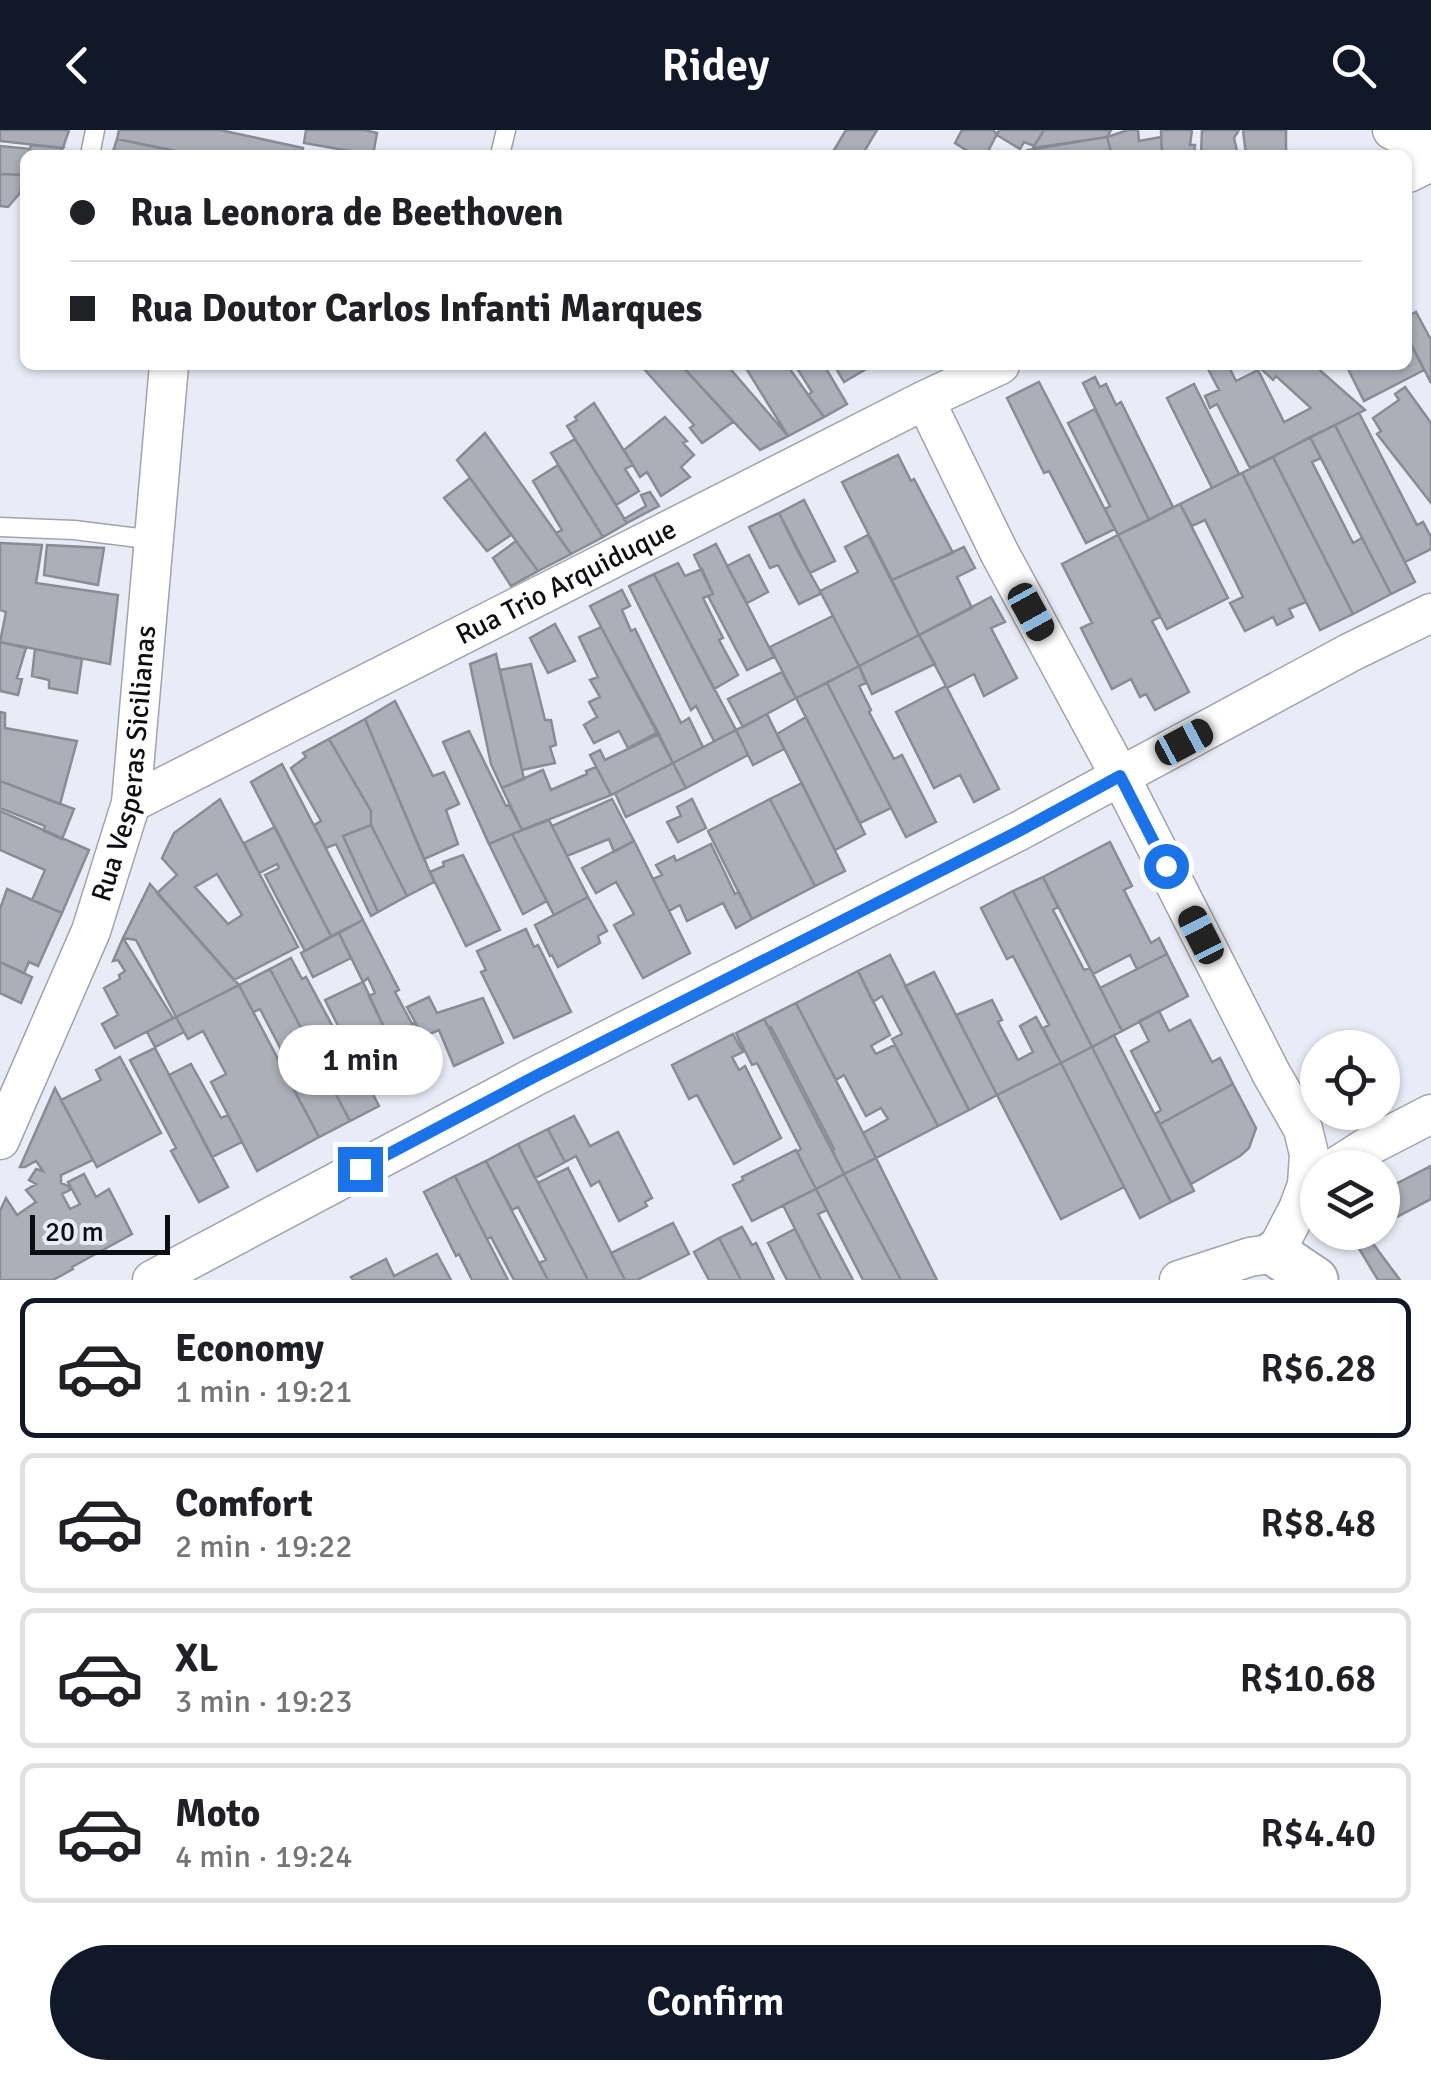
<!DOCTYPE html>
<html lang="en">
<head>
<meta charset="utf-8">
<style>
  body { margin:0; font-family:Signika,sans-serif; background:#f2f2f2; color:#202124; height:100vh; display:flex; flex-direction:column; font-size:38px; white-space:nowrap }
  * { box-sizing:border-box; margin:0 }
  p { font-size:32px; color:#757577 }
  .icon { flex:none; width:55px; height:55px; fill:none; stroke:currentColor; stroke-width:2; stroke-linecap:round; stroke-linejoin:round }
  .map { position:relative; height:1150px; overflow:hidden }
  .panel { display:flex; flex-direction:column; background:#fff; flex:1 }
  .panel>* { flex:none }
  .guide { position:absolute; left:20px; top:20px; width:1392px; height:220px; border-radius:15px; box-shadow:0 2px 8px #0004; display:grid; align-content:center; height:220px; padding:0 50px; background:#fff }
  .controls { position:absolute; left:1300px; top:900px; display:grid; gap:20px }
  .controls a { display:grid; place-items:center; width:100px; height:100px; border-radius:50%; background:#fff; box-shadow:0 2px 8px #0004; font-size:50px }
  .scale { position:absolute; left:30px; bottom:25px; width:140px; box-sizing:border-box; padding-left:10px; border:5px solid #0d0e11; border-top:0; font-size:28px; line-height:35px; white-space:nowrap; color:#0d0e11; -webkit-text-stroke:8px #e9ebf6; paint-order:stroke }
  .end { position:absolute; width:45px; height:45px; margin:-22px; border:12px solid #1a73e8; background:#fff; box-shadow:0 0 0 5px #fff }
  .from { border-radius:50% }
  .bubble { position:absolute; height:70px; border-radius:35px; background:#fff; box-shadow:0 2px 8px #0004; font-size:32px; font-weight:600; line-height:70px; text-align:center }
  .car { position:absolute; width:30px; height:60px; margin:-30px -15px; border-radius:12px; box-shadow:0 0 8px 2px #0007; background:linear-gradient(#222 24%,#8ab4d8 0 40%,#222 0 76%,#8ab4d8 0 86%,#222 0) }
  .guide b { display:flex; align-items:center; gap:35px; height:95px; font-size:38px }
  .guide b+b { border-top:2px solid #e0e0e0 }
  .guide i { width:25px; height:25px; background:#202124 }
  ul { padding:18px 0 0; list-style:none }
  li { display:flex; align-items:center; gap:30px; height:140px; margin:0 20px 15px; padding:0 30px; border:5px solid #e0e0e0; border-radius:15px }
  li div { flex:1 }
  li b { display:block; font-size:38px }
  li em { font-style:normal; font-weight:600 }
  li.selected { border-color:#111827 }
  li>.icon { width:90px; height:90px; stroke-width:1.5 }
  .button { display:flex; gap:20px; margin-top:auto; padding:20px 50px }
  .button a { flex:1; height:115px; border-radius:60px; background:#111827; color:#fff; font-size:40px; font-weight:600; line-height:115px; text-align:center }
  header { display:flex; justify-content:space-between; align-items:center; height:130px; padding:0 50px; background:#111827; color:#fff; font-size:45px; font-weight:600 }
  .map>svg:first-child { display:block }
  .building { fill:#acaeb8; stroke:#8a8c95; stroke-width:2.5; fill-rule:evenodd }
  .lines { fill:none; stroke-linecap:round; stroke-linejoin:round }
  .service-casing { stroke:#a1a3ad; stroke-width:21 }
  .minor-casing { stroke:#a1a3ad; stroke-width:41 }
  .tertiary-casing { stroke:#a1a3ad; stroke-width:49 }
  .service { stroke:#fff; stroke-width:18 }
  .minor { stroke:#fff; stroke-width:38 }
  .tertiary { stroke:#fff; stroke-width:45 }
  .route { stroke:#1a73e8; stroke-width:12 }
  .labels { text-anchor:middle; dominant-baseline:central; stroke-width:9; stroke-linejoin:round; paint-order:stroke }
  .street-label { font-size:28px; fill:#0d0e11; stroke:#e9ebf6 }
</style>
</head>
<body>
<header><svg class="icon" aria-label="back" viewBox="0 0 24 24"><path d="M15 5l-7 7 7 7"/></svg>Ridey<svg class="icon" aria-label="search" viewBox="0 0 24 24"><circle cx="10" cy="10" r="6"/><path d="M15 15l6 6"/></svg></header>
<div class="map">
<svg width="1431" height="1150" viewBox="0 0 1431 1150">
  <rect width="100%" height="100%" fill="#e9ebf6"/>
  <path class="building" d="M0,0H69L63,18L0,11Z
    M119,0H220L303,18L302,25H196L117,9Z
    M306,0H364L377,3L373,25L304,13Z
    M846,0H877L862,25H831Z
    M962,0H993L997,4L986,25H974L955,13Z
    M999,0H1044L1034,16L1024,12L1020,19L997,5Z
    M1044,0H1111L1107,7L1033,18Z
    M1128,0H1138L1139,11L1161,7L1162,24L1112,25L1107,7Z
    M1161,0H1192L1190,15H1195L1194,25H1162Z
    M1202,0H1239L1234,8L1238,25H1201Z
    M1243,0H1286V25H1246Z
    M1107,7L1112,25H1030L1028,20Z
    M117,9L193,25H112Z
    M31,15L63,18L56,25H25V45L0,44V16L30,19Z
    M0,44L23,45L20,63L8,77L0,76Z
    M1416,182L1431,210V253L1408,208V186Z
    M1408,208L1424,240L1364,271L1346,235H1408Z
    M649,235H681L733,292L702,313L690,298L694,295L644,239Z
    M681,235H727L788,306L760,320Z
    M744,235H787L824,287L788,306Z
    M795,235H824L847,274L824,287L808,265L812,262Z
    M834,235H873L844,252Z
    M1206,235H1228L1236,251L1258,240L1284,292L1311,278L1276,246L1273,250L1257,235H1314L1365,280L1250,338L1217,274L1210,278L1205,266L1219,260Z
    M1095,247L1100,257L1106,254L1116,275L1121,272L1173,377L1149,390L1083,253Z
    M1039,252L1115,399L1086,413L1049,341L1044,343L1007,268Z
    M1194,254L1239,344L1212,358L1167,268Z
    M1405,257L1431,293V373L1377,304L1381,301L1373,288L1399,270L1395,264Z
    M594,273L633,335L625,339L639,361L616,375L567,296L577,290L575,287Z
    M1095,279L1149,390L1118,405L1105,379L1110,376L1068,293Z
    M1359,283L1417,395L1423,392L1431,407V419L1405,432L1335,295Z
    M665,287L687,311L683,313L694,325L681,337L690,347L661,366L647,342L640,347L624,320Z
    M1335,295L1415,452L1391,464L1310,307Z
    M485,303L571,424L538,441L457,330Z
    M1310,307L1321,328L1312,332L1353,413L1362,408L1391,464L1353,484L1273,327Z
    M575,309L627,393L603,407L551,323Z
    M898,325L911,351L914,349L953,423L892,450L842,352Z
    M1273,327L1353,484L1320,500L1242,343Z
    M558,335L603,407L571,424L556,403L562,400L533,351Z
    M1242,343L1306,472L1289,479L1293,487L1277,495L1273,487L1245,501L1230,473L1243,467L1205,390L1192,396L1180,374Z
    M470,348L511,405L487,421L444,368Z
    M650,362L659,376L627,393L624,389L646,376L641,365Z
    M804,370L835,431L810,443L779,383Z
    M1180,374L1228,468L1167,499L1118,405Z
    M779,383L798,422L820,461V464L799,474L778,435L770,438L749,397Z
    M868,405L919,505L859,536L820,461L858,442L845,417Z
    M1118,405L1160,487L1152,491L1189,562L1155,580L1146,564L1140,567L1131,549L1112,559L1081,498L1092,493L1062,434Z
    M516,411L538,441L511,456L493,428Z
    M0,413L42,415L36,453L118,465L110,534L0,512L6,482L0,480Z
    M716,414L774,527L747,540L708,466L713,464L694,425Z
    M47,415L104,418L98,455L44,445Z
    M964,417L975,438L957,447L972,478L919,505L892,450Z
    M749,425L768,462L747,473L727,436Z
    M678,433L685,446L702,439L713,464L703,468L723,508L719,510L738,545L714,559L654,444Z
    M654,444L736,600L714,611L696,576L691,580L629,456Z
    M622,460L630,476L622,480L631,501L635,499L681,593L689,588L703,617L673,633L590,476Z
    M991,467L1005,492L991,498L1017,548L984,566L974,544L947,558L919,505Z
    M833,486L859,536L796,568L770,517Z
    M555,494L575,531L548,543L530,508Z
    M601,497L658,602L628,618L619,601L594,613L584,595L597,587L589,572L600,567L590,550L598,547L579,507Z
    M919,505L935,534L872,564L859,536Z
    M0,512L26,518L17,548L22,549L18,565L0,561Z
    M35,519L82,529L77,563L49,558V550L32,546Z
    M496,524L524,649L502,658L491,634L470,534Z
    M531,534L545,590H551L556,615L550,617L555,633L522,640L500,540Z
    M859,536L866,553L859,556L871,580L869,582L894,629L902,625L936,692L906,707L827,553Z
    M782,542L796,568L743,597L728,569Z
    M827,553L891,678L860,693L796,568Z
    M946,556L999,659L974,672L960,645L934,658L896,582Z
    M395,571L433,646L444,642L459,674L446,680L458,714L424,729L365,589Z
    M0,582L5,583V598L77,611L60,674L0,651Z
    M767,584L784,619L753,635L736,600Z
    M806,587L865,704L835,720L777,604Z
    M365,589L434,752L407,766L371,695V681L329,609Z
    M736,600L748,625L686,658L673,633Z
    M469,601L506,676L509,675L522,700L489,714L443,612Z
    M659,604L673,633L611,665L590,625L600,620L605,630Z
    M329,609L371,681V695L343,706L378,782L371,786L336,714L326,718L314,695L321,691L291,638L306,627L303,623Z
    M673,633L686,658L626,687L615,663Z
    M282,634L363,790L331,806L251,652Z
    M596,637L611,665L522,700L502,658L543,640L551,660L587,644L586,641Z
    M0,651L74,679L62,709L44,701L45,696L0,678Z
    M802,653L845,741L815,756L770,669Z
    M220,669L298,817L234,850L157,763L177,745L162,728L174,703ZM217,744L242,785L228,794L195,757Z
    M612,669L634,711L614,722L609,709L567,726L552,696Z
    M692,669L706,698L678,712L667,692L681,686L677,677Z
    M770,669L815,756L752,789L708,701Z
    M0,681L89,720L62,783L32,770L45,740L0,720Z
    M549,690L588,767L554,785L512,704Z
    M371,695L407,766L378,782L343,706Z
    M275,697L331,806L305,821L265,745L279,738L277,734L259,743L244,713Z
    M512,704L547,771L523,784L489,714Z
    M634,711L690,823L643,848L614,795L634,784L616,752L596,763L582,738Z
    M1110,712L1132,756L1124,760L1151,813L1159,808L1167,824L1137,839L1130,825L1093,844L1043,747Z
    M711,714L735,764L739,762L752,789L736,798L723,773L687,791L680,775L669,781L653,749L662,745L656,735L674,726L676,731Z
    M463,725L500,800L466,816L430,742L444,736L443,732Z
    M1043,747L1058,777L1053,780L1084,840L1090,838L1122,901L1092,917L1013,761Z
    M150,754L239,855L176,887L136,810L123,808Z
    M7,759L62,783L38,836L29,832L24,843L0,832V779Z
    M1013,761L1092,917L1061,933L1043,898L1049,895L1013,826L1007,829L981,778Z
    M588,767L607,801L598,806L600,813L558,837L552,825L550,826L535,795Z
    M363,790L399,860L395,862L412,894L415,893L439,940L411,955L369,866L375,863L368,848L363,852L339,803Z
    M526,799L534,817L538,815L571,882L514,908L481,842L486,840L477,821Z
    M339,803L351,828L313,847L301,823Z
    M123,808L173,888L115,918L102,894L118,885L104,858L120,849L119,845L125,841L118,830L113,831Z
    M1167,824L1188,866L1122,901L1100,858Z
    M890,825L969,980L938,996L892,909L902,904L882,866L873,872L858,841Z
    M291,828L302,849L306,847L360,947L363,945L379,976L350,991L270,839Z
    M0,832L32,847L21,873L0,863Z
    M270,839L350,991L319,1007L294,960L300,956L260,879L253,882L239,855Z
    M858,841L890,905L871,916L876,924L895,915L938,996L876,1028L863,1003L888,989L881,978L866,986L844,945L836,950L796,873Z
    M934,842L997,965L969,980L905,856Z
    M363,852L411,955L394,963L379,932L360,939L325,870Z
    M239,855L319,1007L257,1041L211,952L226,944L203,901L188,909L176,887Z
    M429,867L437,883L483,868L503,913L454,936L439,900L423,907L407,877Z
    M992,870L1002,890L998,892L1018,930L1033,922L1020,896L1036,887L1061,933L997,965L956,885Z
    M796,873L876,1028L844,1044L832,1020L834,1019L771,897L769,898L764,889Z
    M1159,881L1169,901L1190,890L1212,932L1220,928L1233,954L1160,994L1155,984L1161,980L1131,921L1149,911L1139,891Z
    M176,887L184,902L155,917L147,902Z
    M764,889L844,1044L816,1059L797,1022L801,1019L757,933L752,935L736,903Z
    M733,904L743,922L732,927L739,940L745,936L781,1008L734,1034L697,965L689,969L672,935Z
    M1114,905L1194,1061L1171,1072L1092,917Z
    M1092,917L1171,1072L1140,1088L1061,933Z
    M155,918L228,1057L199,1072L171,1021L176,1018L130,930Z
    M120,927L161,1003L97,1037L61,970L101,950L96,940Z
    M1061,933L1124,1057L1061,1089L997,965Z
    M191,934L221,988L228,985L242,1012L212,1027L169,945Z
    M1233,954L1256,998L1249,1018L1240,1026L1191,1054L1160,994Z
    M55,958L93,1030L61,1045V1053L68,1056L70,1060L62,1064L70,1079L80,1074L68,1052L84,1044L96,1067L109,1059L132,1104L72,1137L73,1139L53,1150H0V1081L6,1068L17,1085L36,1072L26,1060L36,1054L29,1050L36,1039L43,1041L36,1031L25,1037H20Z
    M574,986L590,1016L618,1002L652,1068L645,1072L647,1076L619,1091L599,1051L591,1056L576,1026L565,1032L548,999Z
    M548,999L565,1032L535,1048L518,1014Z
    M518,1014L538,1053L588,1150H548L539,1133L546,1130L518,1077L512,1080L486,1031Z
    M796,1020L816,1059L752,1091L733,1055L743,1050L742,1047Z
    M876,1028L937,1150H901L844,1044Z
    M486,1031L539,1133L548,1150H514L491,1107L487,1109L473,1082L455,1046Z
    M1431,1036V1069L1387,1092L1382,1084V1061Z
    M568,1038L625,1150H588L538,1053Z
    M844,1044L901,1150H863L816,1059Z
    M455,1046L473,1082L508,1150H472L459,1124L456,1126L424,1062Z
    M816,1059L827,1080L818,1084L853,1150H821L783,1075Z
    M673,1093L689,1124L637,1150H625L611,1123Z
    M742,1097L752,1115L756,1113L774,1150H741L719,1108Z
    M795,1099L821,1150H787L768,1113Z
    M1368,1107L1400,1150H1378L1358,1117Z
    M719,1108L741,1150H709L694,1122Z
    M437,1124L451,1150H353L351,1147L386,1129L394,1146Z"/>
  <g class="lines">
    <defs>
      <path id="service" d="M90,25L95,0
        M500,25L506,0
        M0,397L74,400L155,410"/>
      <g id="minor">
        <path d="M1392,0L1431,20"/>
        <path d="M1408,43L1431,32"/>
        <path d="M925,270L999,422L1120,646L1271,943L1303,999L1309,1024L1307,1055L1298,1079L1275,1123L1250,1127L1179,1150"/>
        <path id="s1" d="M131,673L925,270L1000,235"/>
        <path id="s2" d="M0,1010L91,801L131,673L169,235"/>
        <path d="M1334,1038L1367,1017L1431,984"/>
        <path d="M152,1150L534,947L1019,701L1351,522L1431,483"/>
      </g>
      <path id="tertiary" d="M1275,1123L1315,1150"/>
    </defs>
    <use href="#service" class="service-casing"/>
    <use href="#minor" class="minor-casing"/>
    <use href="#tertiary" class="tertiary-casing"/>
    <use href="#service" class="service"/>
    <use href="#minor" class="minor"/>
    <use href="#tertiary" class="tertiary"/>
  </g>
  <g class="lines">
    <path class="route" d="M360,1039L534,947L1019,701L1120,646L1166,736"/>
  </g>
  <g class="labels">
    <g class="street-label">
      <text stroke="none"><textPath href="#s1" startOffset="488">Rua Trio Arquiduque</textPath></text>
      <text stroke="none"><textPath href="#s2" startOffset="400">Rua Vesperas Sicilianas</textPath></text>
    </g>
  </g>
</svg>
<div class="controls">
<a><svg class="icon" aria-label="locate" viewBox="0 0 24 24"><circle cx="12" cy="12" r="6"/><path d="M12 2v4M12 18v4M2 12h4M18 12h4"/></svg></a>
<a><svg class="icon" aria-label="layers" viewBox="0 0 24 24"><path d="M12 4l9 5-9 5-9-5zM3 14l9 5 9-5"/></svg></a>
</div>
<div class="scale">20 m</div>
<i class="end from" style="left:1166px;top:736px"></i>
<i class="end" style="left:360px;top:1039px"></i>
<div class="bubble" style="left:278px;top:895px;width:165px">1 min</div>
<i class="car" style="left:1031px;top:482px;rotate:151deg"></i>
<i class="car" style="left:1184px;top:612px;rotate:62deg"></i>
<i class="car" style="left:1201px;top:805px;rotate:333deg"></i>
<div class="guide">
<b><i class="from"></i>Rua Leonora de Beethoven</b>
<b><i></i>Rua Doutor Carlos Infanti Marques</b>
</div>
</div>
<section class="panel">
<ul>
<li class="selected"><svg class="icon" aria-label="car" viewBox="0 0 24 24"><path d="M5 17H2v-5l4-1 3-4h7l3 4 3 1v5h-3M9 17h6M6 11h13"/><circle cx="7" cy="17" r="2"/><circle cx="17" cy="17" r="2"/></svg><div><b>Economy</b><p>1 min · 19:21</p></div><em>R$6.28</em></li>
<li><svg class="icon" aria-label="car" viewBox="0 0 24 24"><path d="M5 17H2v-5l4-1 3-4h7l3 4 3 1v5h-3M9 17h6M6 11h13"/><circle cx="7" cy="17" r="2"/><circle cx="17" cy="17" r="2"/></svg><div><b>Comfort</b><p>2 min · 19:22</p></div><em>R$8.48</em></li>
<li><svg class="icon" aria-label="car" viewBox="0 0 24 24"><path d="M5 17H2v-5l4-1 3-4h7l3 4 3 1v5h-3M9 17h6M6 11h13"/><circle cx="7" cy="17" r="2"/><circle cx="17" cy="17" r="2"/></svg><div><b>XL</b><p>3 min · 19:23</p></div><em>R$10.68</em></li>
<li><svg class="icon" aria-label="car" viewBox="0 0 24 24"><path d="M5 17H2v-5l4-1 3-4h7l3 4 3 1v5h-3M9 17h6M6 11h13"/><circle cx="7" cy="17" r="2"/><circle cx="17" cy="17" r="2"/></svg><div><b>Moto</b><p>4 min · 19:24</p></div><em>R$4.40</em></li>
</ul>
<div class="button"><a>Confirm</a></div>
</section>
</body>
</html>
